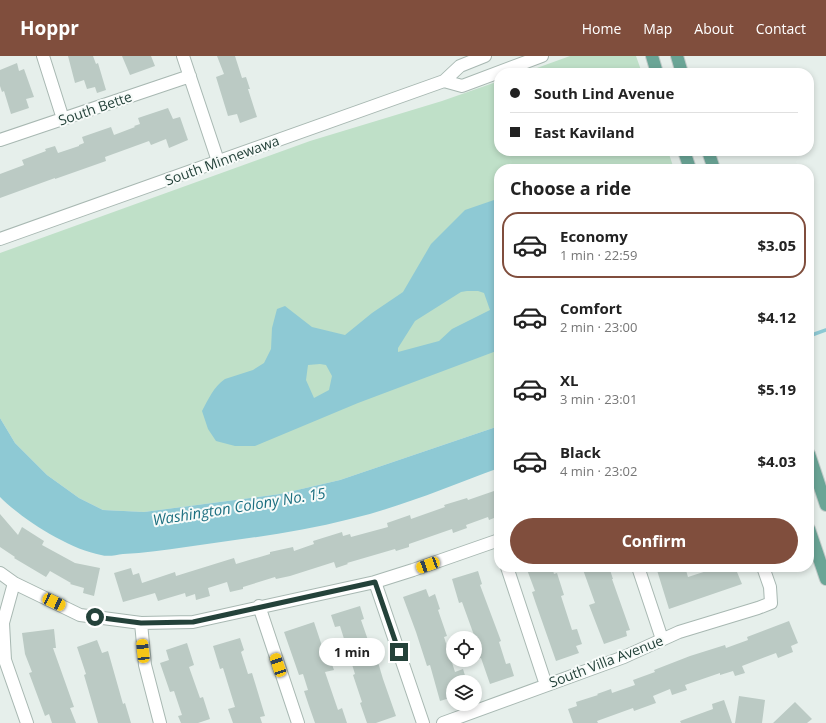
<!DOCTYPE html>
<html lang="en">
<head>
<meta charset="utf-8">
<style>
  body { margin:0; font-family:"Open Sans",sans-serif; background:#f2f2f2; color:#222; height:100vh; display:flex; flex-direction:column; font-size:15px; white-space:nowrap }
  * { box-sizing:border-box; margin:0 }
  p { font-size:13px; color:#767676 }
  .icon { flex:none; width:22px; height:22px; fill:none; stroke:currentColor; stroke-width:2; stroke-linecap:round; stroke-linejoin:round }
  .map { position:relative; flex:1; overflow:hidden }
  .sheet { position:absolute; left:494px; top:108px; width:320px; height:408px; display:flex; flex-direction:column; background:#fff; border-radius:16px; box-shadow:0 2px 6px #0003 }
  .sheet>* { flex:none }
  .banner { position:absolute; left:494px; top:12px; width:320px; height:88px; border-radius:16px; box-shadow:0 2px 6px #0003; display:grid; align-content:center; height:88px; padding:0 16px; background:#fff }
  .buttons { position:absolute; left:446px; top:575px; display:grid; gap:8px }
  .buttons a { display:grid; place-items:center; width:36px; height:36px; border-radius:50%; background:#fff; box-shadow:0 2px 6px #0003; font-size:20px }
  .end { position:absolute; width:18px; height:18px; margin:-9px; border:5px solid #24423a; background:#fff; box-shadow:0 0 0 2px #fff }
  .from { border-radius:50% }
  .bubble { position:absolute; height:28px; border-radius:14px; background:#fff; box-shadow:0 2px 6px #0003; font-size:13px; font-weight:700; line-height:28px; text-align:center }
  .car { position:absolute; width:12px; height:24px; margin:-12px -6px; border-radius:5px; box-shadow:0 0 3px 1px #0007; background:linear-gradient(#f5c518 24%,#345 0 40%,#f5c518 0 76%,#345 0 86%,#f5c518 0) }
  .banner b { display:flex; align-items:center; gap:14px; height:38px; font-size:15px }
  .banner b+b { border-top:1px solid #e0e0e0 }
  .banner i { width:10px; height:10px; background:#222 }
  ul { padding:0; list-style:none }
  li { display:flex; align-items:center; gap:12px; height:66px; margin:0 8px 6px; padding:0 8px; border:2px solid transparent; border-radius:16px }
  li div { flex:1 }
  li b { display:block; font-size:15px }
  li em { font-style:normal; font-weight:700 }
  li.selected { border-color:#804e3d }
  li>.icon { width:36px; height:36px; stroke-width:1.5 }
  h2 { padding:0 16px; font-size:18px; line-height:48px }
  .primary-button { display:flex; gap:8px; margin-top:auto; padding:8px 16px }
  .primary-button a { flex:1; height:46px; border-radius:24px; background:#804e3d; color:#fff; font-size:16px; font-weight:700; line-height:46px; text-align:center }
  header { display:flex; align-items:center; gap:24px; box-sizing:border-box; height:56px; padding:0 20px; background:#804e3d; color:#fff }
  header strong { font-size:19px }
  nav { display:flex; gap:22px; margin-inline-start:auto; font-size:14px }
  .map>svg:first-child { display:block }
  .green { fill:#bfe0c8 }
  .water { fill:#8ec9d4; fill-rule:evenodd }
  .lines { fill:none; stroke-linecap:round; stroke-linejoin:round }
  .stream { stroke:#8ec9d4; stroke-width:3.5 }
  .building { fill:#bbcac4 }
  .street-casing { stroke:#a8b8b2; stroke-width:14 }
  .primary-casing { stroke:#c2cac8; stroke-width:14 }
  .street { stroke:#fff; stroke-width:12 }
  .primary { stroke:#6aa596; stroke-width:12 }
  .route { stroke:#24423a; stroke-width:5 }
  .labels { text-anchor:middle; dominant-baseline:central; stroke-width:4; stroke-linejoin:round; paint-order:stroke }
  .street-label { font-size:14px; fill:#24423a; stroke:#f7fbf9 }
  .water-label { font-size:15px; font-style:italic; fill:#1c6f80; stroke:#f7fbf9 }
</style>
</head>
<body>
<header>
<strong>Hoppr</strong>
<nav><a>Home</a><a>Map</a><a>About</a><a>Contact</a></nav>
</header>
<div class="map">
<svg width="826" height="667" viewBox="0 0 826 667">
  <rect width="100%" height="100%" fill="#e6efeb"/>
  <path class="green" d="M570,0H636L642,17H523Z
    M499,25V95H668L674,113H499V370L340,424L280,438L144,456L103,454L79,442L47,419L15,387L0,362V197L310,85L442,45Z"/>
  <path class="water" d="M494,144H499V294L358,347L255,390H235L216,385L208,373L202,355C208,344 214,330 225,323L253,314L264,307L271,293L272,272L277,253L285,250L312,271L345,279L372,257L403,236L431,188L465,154ZM467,235H478L484,237L490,254L452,273L439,285L398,296V292L415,265L461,236ZM320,308L326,309L332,320L329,334L314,342L306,324L308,309Z
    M0,362L15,387L47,419L79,442L103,454L144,456L280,438L340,424L499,370V412C450,430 401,451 350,463C296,477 241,483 186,491C165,494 144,497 123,498C116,499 108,501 101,499C69,493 23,464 0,441Z"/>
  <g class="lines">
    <path class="stream" d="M809,280L826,274"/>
  </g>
  <path class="building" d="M68,0H93L96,8L98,7L106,34L97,37L95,31L87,33L84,24L75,27Z
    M122,0H151L155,10L130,19Z
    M217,0H235L242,22L246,21L250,33H248L257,61L240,67L237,58L228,60L216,21L224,18Z
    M17,7L19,15L24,13L34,41L26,43L29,52L11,58L4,35L2,36L0,30V14Z
    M168,52L173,63L180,61L188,84L169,92L166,83L151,89L149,85L105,101L106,105L55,123V122L0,142V118L24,109L22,104L46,95L45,93L55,90L58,97L79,90V89L84,87L82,81L111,71L114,79L135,71L134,70L140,68L138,62Z
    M494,435L499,449V460L489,464L488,461L466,469L467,472L453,477L452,473L409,488V491L396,495L395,493L347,507L348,508L336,512L334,506L290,520L276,523L275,521L243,531V533L230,536L227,526L208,532L210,540L196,544L195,538L186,541L185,537L158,545L155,537L123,546L114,517L131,512L133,519L139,517L142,527L175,516L176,520L234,502L236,508L270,498V496L293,491L294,495L314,488L313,485L342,476L343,480L350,478L351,481L388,471L387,467L410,459L411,463L445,451L444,449L467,442L468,444Z
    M0,458L18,479L22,471L44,485L42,489L75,507L100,512L94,540L83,537L84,532L70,528L71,527L50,515L46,521L14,502L15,501L0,491Z
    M526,511H552L554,518L557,517L564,539L561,540L572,574L577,573L582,588L576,590L579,597L556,605L536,548L532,536L535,535Z
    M582,511H609L613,523H612L630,574L626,575L627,580L604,588L589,549L595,547Z
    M656,511H685L688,521L719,511H734L735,516H737L742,528L669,553Z
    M478,515L482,528L480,529L501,585L499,586L506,608L510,607L514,620L490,628L481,602L478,603L475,593V582L462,546L459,547L452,523Z
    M426,533L429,541L435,538L440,553L438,554L447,580L444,581L455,616L463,613L467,626H453V641L440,645L430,609L427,610L416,576L403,541Z
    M360,550L364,563L361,564L369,587L372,586L383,623L396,660L376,667H367L360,647L362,646L353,619L355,618L340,570L335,571L331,559Z
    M789,565L798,587L791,590L793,596L778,602L776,597L742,610L745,617L735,620L733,615L720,619V617L685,629L687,634L672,639L670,633L653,640L656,647L634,655L633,652L597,665L598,667H573L568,653L577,650L576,646L598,639L597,638L611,633L612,637L635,629L633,624L655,616L654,614L690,600L725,589L726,592L748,584L747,581Z
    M314,566L326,602L329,600L334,614L325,616L338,654L342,652L347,667H315L309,650L304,635L308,634L303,618L299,619L284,576Z
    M54,573L56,592H53L74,651L70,652L76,667H52L49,658L45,660L29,617L32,616L25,598L22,577Z
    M240,582L244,594L241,596L248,618L252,617L265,660L260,661L262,667H233L228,653L235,651L223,612L220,613L213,590Z
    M97,584L102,597L108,595L123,648L125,647L131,667H98L84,619L86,618L77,591Z
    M187,587L194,609L189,611L200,642L203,641L210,663L198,667H181L178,660L182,659L174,635L170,636L160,607L169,604L166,594Z
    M739,640L765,644L762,667H735Z
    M724,644L732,667H681L680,665L713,653L712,648Z
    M795,646L812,663L807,667H773Z"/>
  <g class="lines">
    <defs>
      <path id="street" d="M43,0L63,63
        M183,0L218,105
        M444,25L462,30L542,0
        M0,84L190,20
        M0,183L444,25L460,10L485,0
        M507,511L546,629
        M638,511L662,583
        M0,517L14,527L80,559L141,567L193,566L375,526L413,514L499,484
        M375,526L423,667
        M14,527L3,567L5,604L27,667
        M259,550L298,667
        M141,567L145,609L160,667
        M443,667L624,601L679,576L758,552L771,547L770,531L763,511"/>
      <path id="primary" d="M652,0L657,17
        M677,0L682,17
        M684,95L690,113
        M708,95L714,113
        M809,398L826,449
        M809,473L826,523"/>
    </defs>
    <use href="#street" class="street-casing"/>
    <use href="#primary" class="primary-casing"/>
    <use href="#street" class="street"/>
    <use href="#primary" class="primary"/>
  </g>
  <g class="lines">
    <path class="route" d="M95,561L141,567L193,566L375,526L399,596"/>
  </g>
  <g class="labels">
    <g class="street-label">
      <text transform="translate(95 52) rotate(-19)">South Bette</text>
      <text transform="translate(222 104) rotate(-20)">South Minnewawa</text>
      <text transform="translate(606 605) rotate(-21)">South Villa Avenue</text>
    </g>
    <g class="water-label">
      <text transform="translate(239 450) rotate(-9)">Washington Colony No. 15</text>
    </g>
  </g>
</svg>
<div class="buttons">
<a><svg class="icon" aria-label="locate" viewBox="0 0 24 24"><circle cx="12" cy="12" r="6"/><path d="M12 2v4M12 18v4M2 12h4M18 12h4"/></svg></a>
<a><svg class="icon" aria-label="layers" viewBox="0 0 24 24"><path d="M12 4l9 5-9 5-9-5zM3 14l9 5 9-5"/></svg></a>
</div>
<i class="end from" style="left:95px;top:561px"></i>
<i class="end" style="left:399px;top:596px"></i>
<div class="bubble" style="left:319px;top:582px;width:66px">1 min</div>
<i class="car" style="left:428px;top:509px;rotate:250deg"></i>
<i class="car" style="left:54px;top:546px;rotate:115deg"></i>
<i class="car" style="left:143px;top:595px;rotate:354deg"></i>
<i class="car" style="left:278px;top:609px;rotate:341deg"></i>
<div class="banner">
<b><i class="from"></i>South Lind Avenue</b>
<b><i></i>East Kaviland</b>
</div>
<section class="sheet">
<h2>Choose a ride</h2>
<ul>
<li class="selected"><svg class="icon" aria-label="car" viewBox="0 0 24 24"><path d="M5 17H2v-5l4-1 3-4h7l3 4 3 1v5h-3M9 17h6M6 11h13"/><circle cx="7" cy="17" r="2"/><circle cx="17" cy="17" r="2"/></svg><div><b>Economy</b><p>1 min · 22:59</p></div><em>$3.05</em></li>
<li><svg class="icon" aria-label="car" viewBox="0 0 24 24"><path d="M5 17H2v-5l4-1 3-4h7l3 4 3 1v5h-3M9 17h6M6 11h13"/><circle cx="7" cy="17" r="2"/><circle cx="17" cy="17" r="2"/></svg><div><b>Comfort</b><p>2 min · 23:00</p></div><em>$4.12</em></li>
<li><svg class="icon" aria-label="car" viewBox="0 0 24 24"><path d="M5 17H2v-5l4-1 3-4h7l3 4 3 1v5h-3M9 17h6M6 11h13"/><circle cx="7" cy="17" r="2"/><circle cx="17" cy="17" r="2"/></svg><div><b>XL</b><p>3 min · 23:01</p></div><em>$5.19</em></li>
<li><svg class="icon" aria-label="car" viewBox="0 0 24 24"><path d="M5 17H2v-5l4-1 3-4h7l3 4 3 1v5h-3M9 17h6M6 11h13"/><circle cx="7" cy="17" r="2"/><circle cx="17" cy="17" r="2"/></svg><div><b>Black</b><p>4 min · 23:02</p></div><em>$4.03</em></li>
</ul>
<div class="primary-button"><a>Confirm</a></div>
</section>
</div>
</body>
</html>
